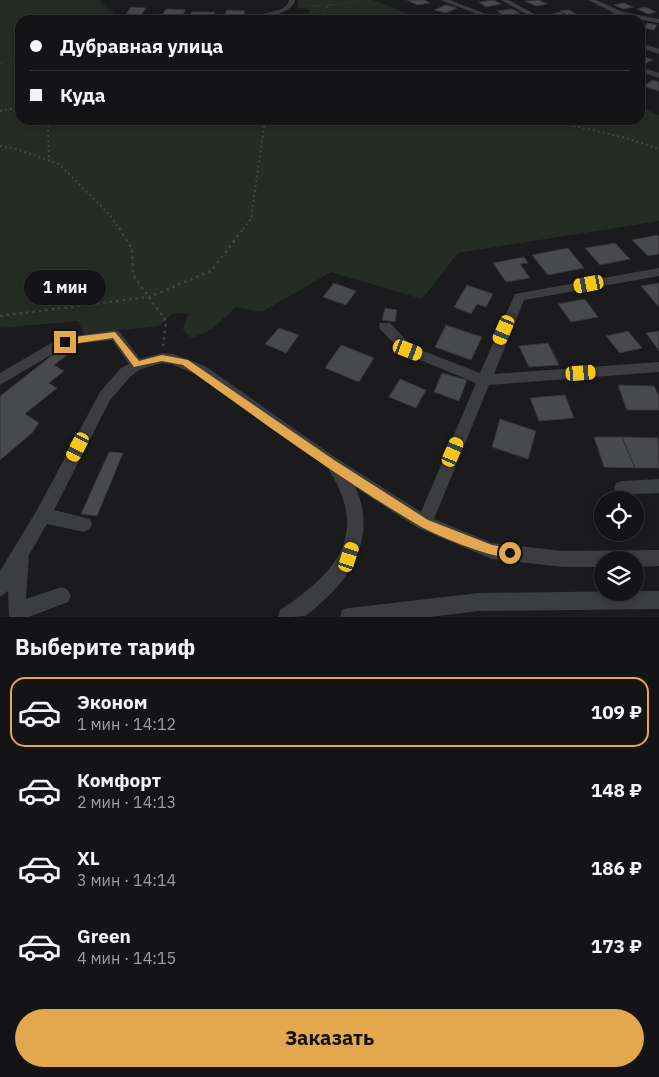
<!DOCTYPE html>
<html lang="ru">
<head>
<meta charset="utf-8">
<style>
  body { margin:0; font-family:"IBM Plex Sans",sans-serif; background:#1d1d1f; color:#f1f3f6; height:100vh; display:flex; flex-direction:column; font-size:19px; white-space:nowrap }
  * { box-sizing:border-box; margin:0 }
  p { font-size:16px; color:#9d9ea1 }
  .icon { flex:none; width:28px; height:28px; fill:none; stroke:currentColor; stroke-width:2; stroke-linecap:round; stroke-linejoin:round }
  .map { position:relative; height:617px; overflow:hidden }
  .details { display:flex; flex-direction:column; background:#141416; flex:1 }
  .details>* { flex:none }
  .top-card { position:absolute; left:15px; top:15px; width:630px; height:110px; border-radius:15px; box-shadow:0 2px 12px #0003,0 0 0 1px #333335; display:grid; align-content:center; height:110px; padding:0 15px; background:#141416 }
  .fabs { position:absolute; left:594px; top:491px; display:grid; gap:10px }
  .fabs a { display:grid; place-items:center; width:50px; height:50px; border-radius:50%; background:#141416; box-shadow:0 2px 12px #0003,0 0 0 1px #333335; font-size:25px }
  .end { position:absolute; width:22px; height:22px; margin:-11px; border:6px solid #e3a74d; background:#111; box-shadow:0 0 0 2px #111 }
  .from { border-radius:50% }
  .bubble { position:absolute; height:35px; border-radius:18px; background:#141416; box-shadow:0 2px 12px #0003,0 0 0 1px #333335; font-size:16px; font-weight:700; line-height:35px; text-align:center }
  .car { position:absolute; width:15px; height:30px; margin:-15px -8px; border-radius:6px; box-shadow:0 0 4px 1px #0007; background:linear-gradient(#f5c518 24%,#345 0 40%,#f5c518 0 76%,#345 0 86%,#f5c518 0) }
  .top-card b { display:flex; align-items:center; gap:18px; height:48px; font-size:19px }
  .top-card b+b { border-top:1px solid #333335 }
  .top-card i { width:12px; height:12px; background:#f1f3f6 }
  ul { padding:0; list-style:none }
  li { display:flex; align-items:center; gap:15px; height:70px; margin:0 10px 8px; padding:0 5px; border:2px solid transparent; border-radius:15px }
  li div { flex:1 }
  li b { display:block; font-size:19px }
  li em { font-style:normal; font-weight:700 }
  li.selected { border-color:#e3a74d }
  li>.icon { width:45px; height:45px; stroke-width:1.5 }
  h2 { padding:0 15px; font-size:22px; line-height:60px }
  .primary-button { display:flex; gap:10px; margin-top:auto; padding:10px 15px }
  .primary-button a { flex:1; height:58px; border-radius:30px; background:#e3a74d; color:#111; font-size:20px; font-weight:700; line-height:58px; text-align:center }
  .map>svg:first-child { display:block }
  .green { fill:#252c25 }
  .building { fill:#48494d; stroke:#353538 }
  .lines { fill:none; stroke-linecap:round; stroke-linejoin:round }
  .path-far2 { stroke:#424448; stroke-width:1; stroke-dasharray:1 2.5; stroke-linecap:butt }
  .path-far1 { stroke:#424448; stroke-width:2; stroke-dasharray:2 3; stroke-linecap:butt }
  .path { stroke:#424448; stroke-width:2.5; stroke-dasharray:2.5 4; stroke-linecap:butt }
  .minor { fill:#3c3d41; fill-rule:evenodd }
  .route { fill:#e3a74d }
</style>
</head>
<body>
<div class="map">
<svg width="659" height="617" viewBox="0 0 659 617">
  <rect width="100%" height="100%" fill="#1b1b1d"/>
  <path class="green" d="M0,0H97L118,17L111,20H20V120H640V107L659,115V221L458,253L422,299L331,272L262,312L236,307L212,329L192,338L183,330L188,313L172,314L159,326L84,334L78,321L0,328Z
    M298,0H373L423,20H304L311,9L298,8Z"/>
  <path class="building" d="M407,0H425L430,3L417,5Z
    M494,0L501,4L486,7L479,2Z
    M539,0L547,4L536,6L525,1Z
    M624,3L633,7L623,9L614,5Z
    M446,5L457,8L446,13L434,10Z
    M131,7L146,8L141,15L126,14Z
    M645,7L656,12L648,14L637,9Z
    M166,9L186,10L182,15H162Z
    M512,9L520,13L505,16L497,11Z
    M227,10L245,11L243,16H224Z
    M569,10L578,15L569,16L560,11Z
    M192,12H215L213,16H189Z
    M560,12L569,17L561,18L552,14Z
    M473,15L485,18L463,20Z
    M647,23L657,25L654,30L644,28Z
    M640,55L653,60L642,65L640,64Z
    M653,80L659,82V91L643,86Z
    M657,235L659,237V254L648,256L632,240Z
    M615,243L630,259L600,265L585,248Z
    M568,248L584,268L548,275L532,255Z
    M524,257L528,263L520,264L530,278L506,282L493,263Z
    M334,283L356,291L346,305L323,297Z
    M659,283V307L641,286Z
    M467,285L493,294L486,307L477,304L471,314L454,307Z
    M585,299L598,317L571,322L558,304Z
    M385,308L397,310L395,322L382,320Z
    M446,325L482,337L471,360L435,347Z
    M279,328L299,335L286,353L265,344Z
    M628,331L642,348L620,353L606,336Z
    M659,331V351L646,333Z
    M548,343L559,365L529,367L519,346Z
    M341,345L374,358L359,382L325,368Z
    M59,350L67,355L54,365L64,371L49,383L57,388L25,414L39,423L33,432L0,460V396Z
    M442,373L467,380L459,401L434,392Z
    M400,379L426,390L416,408L389,397Z
    M618,385L654,386L659,396V410H627Z
    M565,395L574,418L539,421L530,398Z
    M500,419L536,431L528,459L492,447Z
    M594,437H622L635,468L604,467Z
    M622,437L658,438L659,468H635Z
    M109,452L123,453L97,516L81,514Z"/>
  <g class="lines">
    <path class="path-far2" d="M99,0L115,13
      M302,6H328L361,0
      M320,20L332,0
      M0,63L20,56"/>
    <path class="path-far1" d="M0,111L20,107
      M48,120L49,160
      M549,120L626,138L659,149
      M0,146L16,149L59,164L110,215L119,229
      M243,229L251,219L265,120"/>
    <path class="path" d="M119,228L132,249L133,275L166,321L163,347
      M0,316L149,297L211,271L244,228"/>
    <path class="minor" d="M289,0H295C292,16 253,20 239,20L282,9L288,4Z
      M441,0H450L501,20H492Z
      M501,0H509L545,20H537Z
      M588,0H596L623,12L659,19V23L621,16L603,20H590L614,13Z
      M118,18H148L151,20H115Z
      M640,43L659,49V54L640,48Z
      M640,67L659,73V78L640,72Z
      M659,268V276L524,300L494,374L659,362V372L489,385L434,519L492,543L563,551L659,550V566L635,567V560H602V567H563L492,559L418,528L355,487C376,529 356,573 323,601C317,606 312,612 305,616C298,617 285,617 278,617L280,610C336,573 370,535 329,470C324,463 308,455 301,450C266,425 230,399 195,374L171,364L162,363L141,369L131,376L110,400L54,510L90,519L92,524L90,529L84,532L47,524L29,555L26,599L62,587L68,590L71,596L68,602L29,617H9L8,591L0,597V571L37,510L100,392L121,368L129,364L112,340L68,345L0,385V373L60,338L115,330L120,332L140,359L162,353L173,354L205,366L336,458L421,512L476,383L403,353L380,329L379,326L380,323H390L413,347L480,373L515,294Z
      M659,479V493L622,495L616,493L614,488L616,483L622,481Z
      M635,591H659V609L479,611L429,617H340L342,610L349,608L479,593Z"/>
  </g>
  <path class="route" d="M115,332L139,361L162,355L188,360L334,460L428,520L492,545L514,549V557C500,562 432,534 418,525C337,477 260,420 183,365L162,361L134,367L113,338L65,345L60,342L65,338Z"/>
</svg>
<div class="fabs">
<a><svg class="icon" aria-label="locate" viewBox="0 0 24 24"><circle cx="12" cy="12" r="6"/><path d="M12 2v4M12 18v4M2 12h4M18 12h4"/></svg></a>
<a><svg class="icon" aria-label="layers" viewBox="0 0 24 24"><path d="M12 4l9 5-9 5-9-5zM3 14l9 5 9-5"/></svg></a>
</div>
<i class="end from" style="left:510px;top:553px"></i>
<i class="end" style="left:65px;top:342px"></i>
<div class="bubble" style="left:24px;top:270px;width:82px">1 мин</div>
<i class="car" style="left:589px;top:284px;rotate:259deg"></i>
<i class="car" style="left:504px;top:330px;rotate:203deg"></i>
<i class="car" style="left:408px;top:350px;rotate:111deg"></i>
<i class="car" style="left:581px;top:373px;rotate:86deg"></i>
<i class="car" style="left:78px;top:447px;rotate:207deg"></i>
<i class="car" style="left:453px;top:452px;rotate:23deg"></i>
<i class="car" style="left:349px;top:557px;rotate:18deg"></i>
<div class="top-card">
<b><i class="from"></i>Дубравная улица</b>
<b><i></i>Куда</b>
</div>
</div>
<section class="details">
<h2>Выберите тариф</h2>
<ul>
<li class="selected"><svg class="icon" aria-label="car" viewBox="0 0 24 24"><path d="M5 17H2v-5l4-1 3-4h7l3 4 3 1v5h-3M9 17h6M6 11h13"/><circle cx="7" cy="17" r="2"/><circle cx="17" cy="17" r="2"/></svg><div><b>Эконом</b><p>1 мин · 14:12</p></div><em>109 ₽</em></li>
<li><svg class="icon" aria-label="car" viewBox="0 0 24 24"><path d="M5 17H2v-5l4-1 3-4h7l3 4 3 1v5h-3M9 17h6M6 11h13"/><circle cx="7" cy="17" r="2"/><circle cx="17" cy="17" r="2"/></svg><div><b>Комфорт</b><p>2 мин · 14:13</p></div><em>148 ₽</em></li>
<li><svg class="icon" aria-label="car" viewBox="0 0 24 24"><path d="M5 17H2v-5l4-1 3-4h7l3 4 3 1v5h-3M9 17h6M6 11h13"/><circle cx="7" cy="17" r="2"/><circle cx="17" cy="17" r="2"/></svg><div><b>XL</b><p>3 мин · 14:14</p></div><em>186 ₽</em></li>
<li><svg class="icon" aria-label="car" viewBox="0 0 24 24"><path d="M5 17H2v-5l4-1 3-4h7l3 4 3 1v5h-3M9 17h6M6 11h13"/><circle cx="7" cy="17" r="2"/><circle cx="17" cy="17" r="2"/></svg><div><b>Green</b><p>4 мин · 14:15</p></div><em>173 ₽</em></li>
</ul>
<div class="primary-button"><a>Заказать</a></div>
</section>
</body>
</html>
